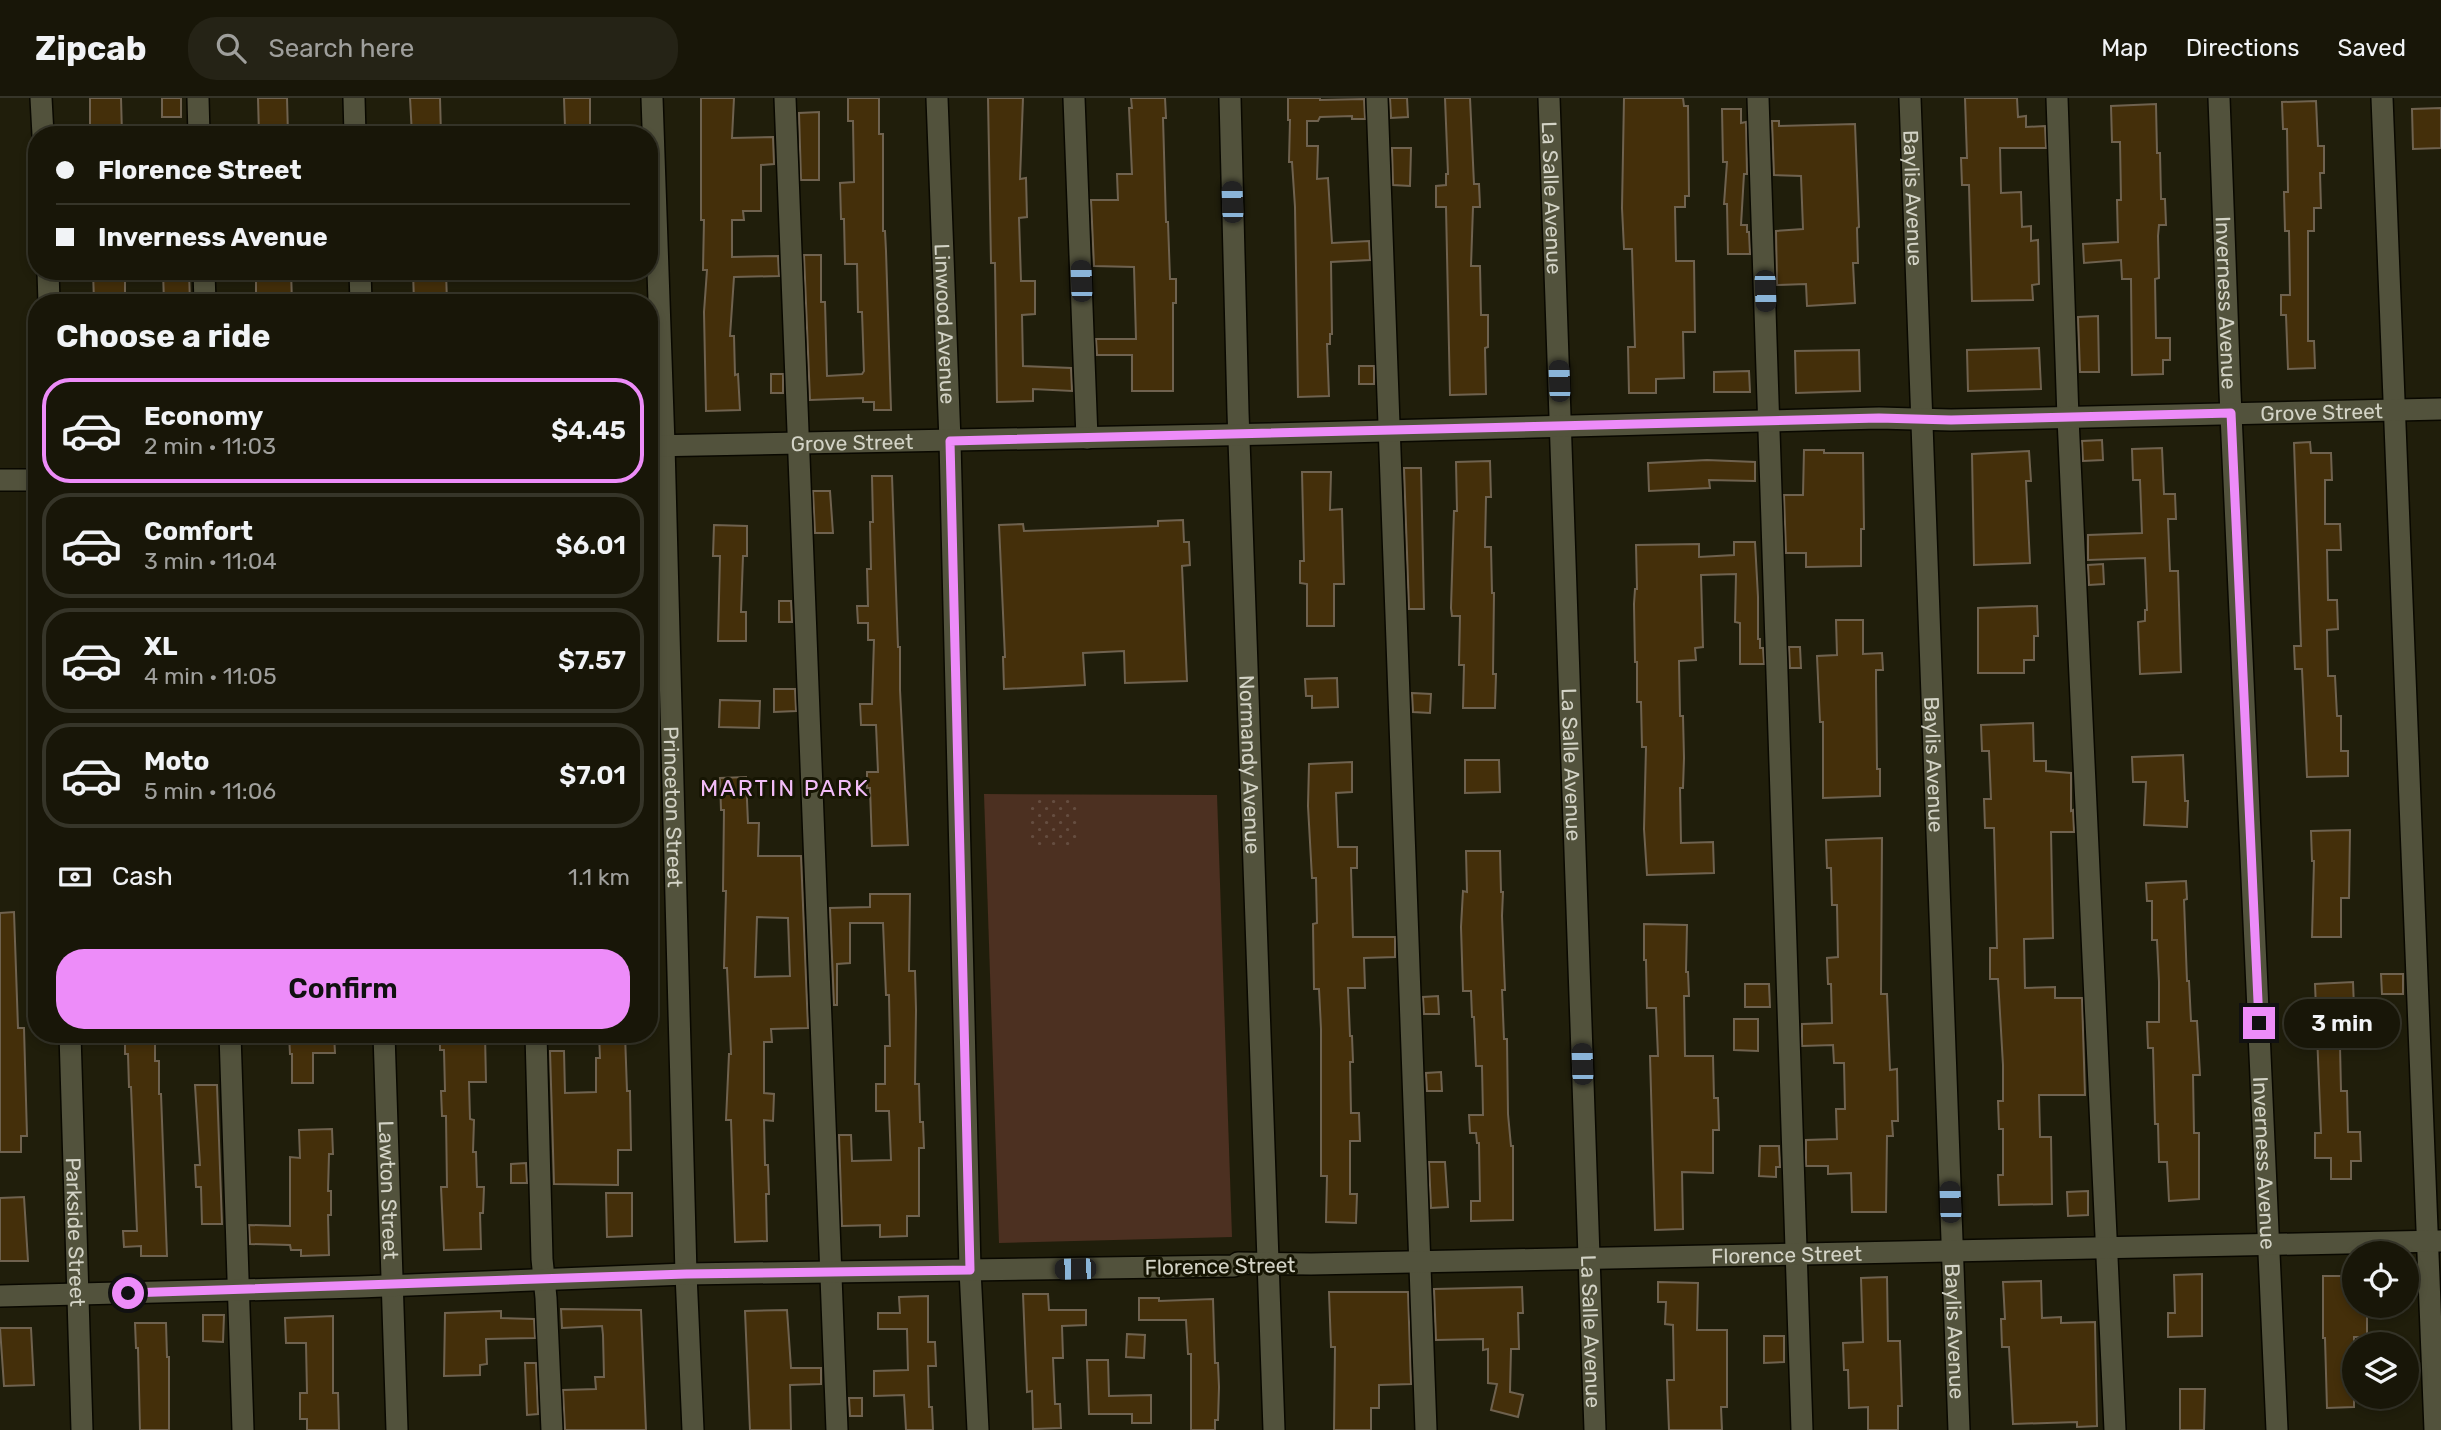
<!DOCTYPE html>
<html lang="en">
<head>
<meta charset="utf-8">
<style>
  body { margin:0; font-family:Rubik,sans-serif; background:#252316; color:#f1f3f6; height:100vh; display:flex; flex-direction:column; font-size:26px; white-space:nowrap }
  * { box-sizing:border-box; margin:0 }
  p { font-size:23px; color:#9f9f9c }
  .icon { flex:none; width:38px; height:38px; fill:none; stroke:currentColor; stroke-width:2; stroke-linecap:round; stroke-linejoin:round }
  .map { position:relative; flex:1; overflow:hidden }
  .details { position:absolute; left:28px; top:196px; width:630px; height:749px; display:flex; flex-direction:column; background:#181608; border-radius:28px; box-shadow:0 4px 10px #0003,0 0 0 2px #363529 }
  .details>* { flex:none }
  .top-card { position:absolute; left:28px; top:28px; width:630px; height:154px; border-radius:28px; box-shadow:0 4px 10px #0003,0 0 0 2px #363529; display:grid; align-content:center; height:154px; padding:0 28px; background:#181608 }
  .buttons { position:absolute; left:2342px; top:1143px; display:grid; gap:14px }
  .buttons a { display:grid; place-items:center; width:77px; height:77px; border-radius:50%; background:#181608; box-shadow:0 4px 10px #0003,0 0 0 2px #363529; font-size:35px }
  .end { position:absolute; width:32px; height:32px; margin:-16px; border:9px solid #ed8cf9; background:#111; box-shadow:0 0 0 4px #111 }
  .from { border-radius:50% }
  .bubble { position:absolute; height:49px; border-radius:24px; background:#181608; box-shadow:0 4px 10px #0003,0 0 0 2px #363529; font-size:23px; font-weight:600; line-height:49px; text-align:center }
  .car { position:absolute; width:21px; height:42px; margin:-21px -10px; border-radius:9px; box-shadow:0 0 5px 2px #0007; background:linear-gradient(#222 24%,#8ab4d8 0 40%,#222 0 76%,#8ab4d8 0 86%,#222 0) }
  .top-card b { display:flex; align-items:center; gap:24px; height:66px; font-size:26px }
  .top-card b+b { border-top:2px solid #363529 }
  .top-card i { width:18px; height:18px; background:#f1f3f6 }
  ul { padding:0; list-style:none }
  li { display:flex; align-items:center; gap:21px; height:105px; margin:0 14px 10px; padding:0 14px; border:4px solid #363529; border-radius:28px }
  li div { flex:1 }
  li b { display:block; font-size:26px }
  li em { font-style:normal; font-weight:600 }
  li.on { border-color:#ed8cf9 }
  li>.icon { width:63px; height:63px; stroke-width:1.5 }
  h2 { padding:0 28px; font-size:32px; line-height:84px }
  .pay { display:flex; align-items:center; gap:18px; height:77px; padding:0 28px; font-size:26px }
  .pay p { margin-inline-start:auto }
  .action { display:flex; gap:14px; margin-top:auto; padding:14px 28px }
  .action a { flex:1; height:80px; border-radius:28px; background:#ed8cf9; color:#111; font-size:28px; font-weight:600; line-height:80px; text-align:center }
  header { display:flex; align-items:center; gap:42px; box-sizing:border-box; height:98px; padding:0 35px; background:#181608; border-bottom:2px solid #363529 }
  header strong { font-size:33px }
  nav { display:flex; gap:38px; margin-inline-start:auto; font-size:24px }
  .search { width:490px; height:63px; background:#252316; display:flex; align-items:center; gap:18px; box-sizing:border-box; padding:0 24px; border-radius:28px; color:#9f9f9c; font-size:26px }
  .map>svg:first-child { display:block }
  .grass { fill:#4c3021 }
  .park { fill:url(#park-dots) }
  .building { fill:#442f0a; stroke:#6f624f; stroke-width:2; fill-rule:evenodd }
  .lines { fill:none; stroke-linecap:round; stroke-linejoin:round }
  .minor-casing { stroke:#090800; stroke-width:24 }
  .minor { stroke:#52523c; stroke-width:21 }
  .route { stroke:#ed8cf9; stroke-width:9 }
  .labels { text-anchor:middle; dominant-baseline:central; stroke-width:6; stroke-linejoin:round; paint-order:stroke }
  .street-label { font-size:21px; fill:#d3d3c6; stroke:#161503 }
  .neighbourhood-label { font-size:23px; letter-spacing:2px; fill:#f2bcf8; stroke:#161503 }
</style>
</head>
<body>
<header>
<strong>Zipcab</strong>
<div class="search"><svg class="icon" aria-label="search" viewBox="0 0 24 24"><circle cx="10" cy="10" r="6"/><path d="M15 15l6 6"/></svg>Search here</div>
<nav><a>Map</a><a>Directions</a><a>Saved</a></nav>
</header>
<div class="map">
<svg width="2441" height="1332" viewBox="0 0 2441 1332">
  <defs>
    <pattern id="park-dots" width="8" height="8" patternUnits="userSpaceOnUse" patternTransform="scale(1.75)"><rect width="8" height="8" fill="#4c3021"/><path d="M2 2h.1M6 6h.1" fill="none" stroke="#654d40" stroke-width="1.8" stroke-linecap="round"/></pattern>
  </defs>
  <rect width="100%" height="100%" fill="#201e0b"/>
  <path class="grass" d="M984,696L1217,697L1232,1139L999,1145Z"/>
  <path class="park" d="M1031,701H1079V748H1031Z"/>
  <path class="building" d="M90,0H121L122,37H90Z
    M162,0H181V19H162Z
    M258,0H287L288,37H259Z
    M410,0H440L441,37H412Z
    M564,0H590V28L565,29Z
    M701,0H734L732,40L773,39L774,66L761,67V113H743L744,122H732V159L778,158L779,178L734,179L730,238H734L735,277L738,276L740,312L706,313L704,214L707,172H703L704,122H701Z
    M848,0H879V36H883V133H885L886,153L891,312H874V304H863V300L810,302L804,157H821V204H825L827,278L862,276L864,273L862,214H858L857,166H845L844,121H841L840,85L854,84L853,23H848Z
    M988,0H1023L1020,81L1026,80L1027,119L1019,120L1021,183H1035V216L1022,217L1023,268L1071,270L1072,293L1033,291V303L997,304L995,165H991Z
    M1131,0H1165L1166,20H1163L1166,124H1168L1170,181H1176V205H1173V293H1132V257H1097L1096,241H1136L1134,169L1094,168L1091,102H1118L1117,76H1132L1129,10H1132Z
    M1288,0H1320V2L1364,1L1365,21H1352V18L1320,19L1318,23H1307V48H1318L1317,81L1328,80L1332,145L1369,143L1370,162L1331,164L1332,236H1330V246H1327L1329,298L1298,299L1295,109L1292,64H1289L1290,22H1288Z
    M1390,0H1407L1408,19L1391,20Z
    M1445,0H1470L1474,86H1479L1480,109H1473L1471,168H1480L1481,217H1488V249L1485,250L1486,296L1450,297L1446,109H1436V88L1446,87V76H1448Z
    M1624,0H1683L1684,8H1688L1689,98H1685V109H1675L1676,163H1694L1695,234H1683L1684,280L1656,281V295H1629L1628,249H1635L1632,151H1624L1622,110Z
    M1965,0H2017L2018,19L2026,18V29L2045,28L2046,50H2000L2001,95L2021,94L2022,129L2031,128V143L2038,142L2039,186L2032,187L2033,202L1972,203L1969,87H1962L1961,60H1967Z
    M2316,3L2318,48H2324V75H2320L2321,110H2314V133H2308V243H2314L2315,270L2288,271L2286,217H2281V197H2290L2289,133H2285L2284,94H2288L2287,31H2283L2282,4Z
    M2156,6L2157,55H2160L2161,101H2165L2166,127H2159L2158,138L2159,180L2155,181L2156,240H2170V262H2163V276L2132,277L2131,181H2122L2121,162L2084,165L2083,146L2118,144L2117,102H2121L2120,44H2112L2111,8Z
    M2441,10V50L2413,51L2412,11Z
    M1722,11H1741V25L1746,24L1747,76H1744L1741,127H1747V134H1749L1750,156H1728L1727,106H1724L1727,64H1723Z
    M819,14V82H801L799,15Z
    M1772,23H1779V28L1855,26L1859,129L1857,130L1858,165H1853L1855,205L1807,208L1806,186L1777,187L1776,133L1803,131L1801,78L1774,77Z
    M1392,50H1411L1410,88L1393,87Z
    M93,173H125V204H94Z
    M163,173H189L190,205H164Z
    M256,173H291L292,205H256Z
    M413,173H446L447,205H414Z
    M2098,218L2099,274H2080L2078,219Z
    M2039,250L2041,291L1968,293L1967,252Z
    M1859,252L1860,293L1796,295L1795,253Z
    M1359,268H1374V286H1359Z
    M1749,273L1750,294H1714V274Z
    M771,276H783V295H771Z
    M2102,342L2103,362L2083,363L2082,343Z
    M2310,344L2311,355H2331L2332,382H2325V426H2340L2341,452H2327L2328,502H2337L2338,531L2327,532L2328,578H2335L2337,618H2341V653H2348V678L2307,679L2302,571H2295L2294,548H2301L2294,345Z
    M2162,350L2164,396H2175L2176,421H2168L2170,473H2178L2181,574L2140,576L2138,524L2145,523V512H2147L2145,460L2088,462V437L2142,435L2140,382H2133L2132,351Z
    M1804,352H1824V355H1863L1864,431H1861V468L1806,469V455H1786L1784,397H1803Z
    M2029,353L2031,383H2026L2030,465L1974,467L1972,356Z
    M1707,362L1755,364V383L1709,382L1710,390L1649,393L1648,365Z
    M1490,363L1491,399H1486L1485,449H1491L1492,495H1494L1493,576H1496L1495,610H1463L1464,567H1459L1460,518H1452L1451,510L1454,413H1457L1456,364Z
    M1404,370H1421L1424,511H1409Z
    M1302,374H1331L1330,412L1342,411L1344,486H1334V528H1307V486L1300,485V463H1304Z
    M872,378H892L898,549H900V592L908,747L872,748L870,690H867V674H878L876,627H861L860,606H872L874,542H868V525H858L857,508H868L867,471H871L870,424H873Z
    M813,393H830L833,435H815Z
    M1183,422L1184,444H1189L1190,467L1182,468L1187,583L1125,585L1124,553L1083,555L1085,587L1004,591L1003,559H1005L999,427L1023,426L1024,433L1158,428V423Z
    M714,427L747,428V458H743L741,514H746V543H718L720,458H713Z
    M1734,444H1755L1758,499V541H1760V550H1763L1764,566H1740V525L1735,524L1736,476L1701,477L1703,549L1695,550L1696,562L1679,563L1680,618H1683L1684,660L1683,690H1680L1681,745L1713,744L1714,775L1647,777L1644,731L1646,649H1642L1641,604H1637V564H1635L1634,506L1635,491H1637L1636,447L1699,446V459L1734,457Z
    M2103,466L2104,486L2089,487L2088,467Z
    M779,503H791L792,524H779Z
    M2037,508L2038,538H2034V562H2024V575H1978V510Z
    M1836,522H1863V556L1882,555L1883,572H1876V584L1877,671H1880V698L1823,700V624H1820L1817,558L1837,557Z
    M1789,549H1800L1801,570H1790Z
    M1337,580L1338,609L1312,610V598H1306L1305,581Z
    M774,591H795L796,613L774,614Z
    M1412,595L1431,596L1430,615L1413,614Z
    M720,602L760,603L759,630L719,629Z
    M2033,625L2034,663H2046V673L2071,675V713L2073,712L2074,734H2051L2053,840L2024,841L2025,890L2055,889V900H2082L2085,997H2039L2040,1039H2051L2052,1106L1999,1107L1998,1077H2003V1031H1999L1998,1003H2003V967L1998,881H1990V850H1997L1994,730H1985L1984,701H1991L1989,653H1982L1981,627Z
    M2183,657L2185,703H2188L2187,729L2144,727L2146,684H2133L2132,659Z
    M1465,662H1499L1500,694L1465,695Z
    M1352,664V694L1336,695L1338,749H1357V770H1351L1353,839H1395V859L1364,860L1365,890H1348L1350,938H1352L1353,964H1350L1351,1015H1359L1360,1043H1350V1096H1357L1356,1125L1326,1124L1327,1078H1321V931L1319,891H1314L1313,826L1317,825L1316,780H1312L1308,708L1309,666Z
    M746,679L748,725H759L758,758H801L808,930L771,931L772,944H764V995L774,996L773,1023L764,1022L765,1067H768L769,1096H766L767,1143L735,1144L731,1022H726L729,956H731L727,870H724L726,793H723L724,712H721L720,680ZM757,819L788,820L790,878L755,879Z
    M2350,732L2349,800H2341V839H2312L2314,763H2312L2311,733Z
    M1882,740L1881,896H1887L1890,972L1897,971L1898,1023H1892L1893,1038H1887L1886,1114H1852L1851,1075L1828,1076V1068H1806V1042L1837,1041L1836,1011H1845L1844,965H1834L1833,947L1802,948V926L1832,925L1831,886H1828L1827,860L1838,859L1837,807H1832L1831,770H1827L1826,742Z
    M1466,753H1500L1501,794H1503L1502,818L1505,892H1502L1504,941H1507L1508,1016L1511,1048H1513V1122L1471,1123V1103H1480L1479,1045H1477L1476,1035H1470L1469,1017H1483L1482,968H1476L1474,919H1472L1471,893H1463L1461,829L1463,793L1467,794Z
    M2186,783L2187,801L2184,802L2187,883H2189L2191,923H2197L2200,977H2193L2194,1035H2199V1101L2169,1103L2167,1064H2159L2158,1026H2155L2153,950H2148L2147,924H2159V884L2157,842H2152V803H2147L2146,785Z
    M870,796H910L909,873H915L916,912L915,986H919L920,1024H923L924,1050H919V1118H907V1138L880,1139V1127L842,1128L839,1037H851L852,1063L891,1062L889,1013H876V986H885V948H890L889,897H886L883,825H850V865L837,866V907H834L830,810L870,809Z
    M14,814L18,930H24L27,1038H21V1054H0V815Z
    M1644,826L1687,827L1686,874H1688L1689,898H1684L1685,958H1713L1714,1000H1718L1719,1032H1713V1075L1682,1074L1683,1131L1655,1132L1650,958H1658L1656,910H1647L1646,862H1644Z
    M2381,876H2403V896H2382Z
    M2353,884L2354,909L2344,910L2345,947L2340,948L2341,993H2347L2348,1034H2360L2361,1063H2351V1081H2331V1060H2315V1035H2321L2315,886Z
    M1745,886H1769L1770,909H1745Z
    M1438,898L1439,916H1424L1423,899Z
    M1734,921H1758V953L1734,952Z
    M125,936H155V963H159V996H161L167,1158H141V1148L124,1149L123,1133H137L131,989H129L128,956H125Z
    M289,936H334L335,955H313V985H292V956H290Z
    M440,936H485L486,984H469L470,1021L474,1022L473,1054H476L477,1089H484L483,1115H480L481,1151L444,1152L441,1089H447L446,1018H442L441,993H445L444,952H440Z
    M599,936H625L627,993H630L631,1052H618V1087L554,1086L550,953H564L565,995L596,994V960H600Z
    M1441,974L1442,993H1427L1426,975Z
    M195,987H217L222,1126H202L201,1089H196L195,1067H200Z
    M332,1031L333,1056H329L328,1093H331V1117H328L329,1157L301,1158V1152H291L290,1147L250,1146L249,1127L290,1128V1059L300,1060L299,1032Z
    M1760,1048H1779L1780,1069H1776V1079L1759,1078Z
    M1429,1064H1445L1448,1109L1431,1110Z
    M526,1065L527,1085H511V1066Z
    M2088,1093V1117L2068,1118L2067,1094Z
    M606,1095H632V1138L607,1139Z
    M24,1099L28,1163H0V1100Z
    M2202,1176V1238L2168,1239V1215H2175L2174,1177Z
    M2323,1178H2354V1209H2367V1239H2354V1309L2327,1310L2325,1240H2323Z
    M1887,1179L1888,1243H1900L1902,1308H1898V1332H1868V1309L1849,1310L1848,1272H1844L1843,1245L1863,1244L1861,1180Z
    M2041,1183L2042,1220L2061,1219V1225L2095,1224L2097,1328L2077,1329V1324L2013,1326L2009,1249H2002L2001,1221H2005L2003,1184Z
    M1658,1184L1698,1185L1697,1232H1727V1309H1721L1722,1332H1669L1667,1282H1674L1673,1227L1665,1226L1666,1204H1658Z
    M1522,1189L1523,1215H1518L1519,1251H1511L1510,1294L1523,1297L1518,1319L1491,1312L1497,1286L1488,1285V1251L1483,1252V1241L1436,1242L1434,1191Z
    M1329,1194H1408L1411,1286L1379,1287V1310H1371V1332H1334L1335,1249H1331Z
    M1023,1196H1048L1049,1212H1086V1227L1062,1228L1063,1260H1053L1055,1306H1060L1061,1330L1033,1331L1032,1293L1027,1294Z
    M928,1198V1244H935L936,1268H928L929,1309H932L933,1332H906L904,1297L874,1298V1273L908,1272L907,1231H878V1215H900L899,1199Z
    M1139,1200H1159V1203L1213,1201L1215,1265H1218L1219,1289L1218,1322H1215V1332H1191V1256H1188L1186,1222H1139Z
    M561,1211L641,1212L646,1332H565L563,1292L596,1291L595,1279H604L603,1237L602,1228L562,1230Z
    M787,1212L791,1270H821V1286L790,1287L791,1332H750L745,1213Z
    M501,1213V1220L534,1221L535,1240L486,1241L487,1266L480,1267V1277L444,1278L445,1215Z
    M203,1217H224L223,1244L203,1243Z
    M333,1218V1295H338L339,1332H307V1321H300V1295H307L306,1245H286L285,1220Z
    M135,1225H166L167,1259H169V1332H140L138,1250H136Z
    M0,1230H31L34,1287L4,1288Z
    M1127,1236L1145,1237L1144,1260L1126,1259Z
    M1764,1238H1784V1264L1764,1265Z
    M1087,1262H1108L1109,1298L1151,1297V1325H1132V1316H1089Z
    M525,1265H536L538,1316L527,1317Z
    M2180,1291H2205L2204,1332H2180Z
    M849,1300H862V1318H850Z"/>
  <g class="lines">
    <defs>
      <g id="minor">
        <path d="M41,0L43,37"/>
        <path d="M198,0L199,37"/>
        <path d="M354,0L355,37"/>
        <path id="s1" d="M652,0L664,347L686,1176L693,1332"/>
        <path d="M785,0L837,1332"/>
        <path id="s2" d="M937,0L950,343L970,1172L978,1332"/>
        <path d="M1074,0L1087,340"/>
        <path id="s3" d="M1230,0L1238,314L1274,1332"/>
        <path d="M1377,0L1426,1332"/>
        <path id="s4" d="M1549,0L1595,1332"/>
        <path d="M1758,0L1802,1332"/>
        <path id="s5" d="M1910,0L1959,1332"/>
        <path d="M2057,0L2068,320L2115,1332"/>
        <path id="s6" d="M2219,0L2230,294L2277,1332"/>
        <path d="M2382,0L2435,1332"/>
        <path d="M48,173L49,205"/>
        <path d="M204,173L205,205"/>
        <path d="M360,173L361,205"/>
        <path id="s7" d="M649,348L1269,336L1879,320L1951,322L2441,311"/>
        <path d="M0,382H37"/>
        <path id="s8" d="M70,936L82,1332"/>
        <path d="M230,936L243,1332"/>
        <path id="s9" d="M384,936L397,1332"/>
        <path d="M536,936L542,1161L546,1200L552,1332"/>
        <path id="s10" d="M0,1198L359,1189L686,1176L1234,1168L1238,1165L1311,1166L2441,1143"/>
      </g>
    </defs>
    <use href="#minor" class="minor-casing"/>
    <use href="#minor" class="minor"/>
  </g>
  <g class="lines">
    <path class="route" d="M128,1195L686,1176L970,1172L950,343L1879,320L1951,322L2231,315L2259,925"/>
  </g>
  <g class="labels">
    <g class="street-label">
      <text stroke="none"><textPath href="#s4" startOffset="100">La Salle Avenue</textPath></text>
      <text stroke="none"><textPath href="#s5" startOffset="100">Baylis Avenue</textPath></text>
      <text stroke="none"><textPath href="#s6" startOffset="205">Inverness Avenue</textPath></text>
      <text stroke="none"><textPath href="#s2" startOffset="226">Linwood Avenue</textPath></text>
      <text stroke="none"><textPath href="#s7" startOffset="1673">Grove Street</textPath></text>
      <text stroke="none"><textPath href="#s7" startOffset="203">Grove Street</textPath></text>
      <text stroke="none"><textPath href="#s3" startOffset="667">Normandy Avenue</textPath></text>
      <text stroke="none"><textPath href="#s4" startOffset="667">La Salle Avenue</textPath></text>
      <text stroke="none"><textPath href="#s5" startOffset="667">Baylis Avenue</textPath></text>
      <text stroke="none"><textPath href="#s1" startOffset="709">Princeton Street</textPath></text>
      <text stroke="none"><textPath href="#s6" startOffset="1066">Inverness Avenue</textPath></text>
      <text stroke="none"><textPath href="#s9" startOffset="156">Lawton Street</textPath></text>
      <text stroke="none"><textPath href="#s8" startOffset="198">Parkside Street</textPath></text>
      <text stroke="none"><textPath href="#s10" startOffset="1788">Florence Street</textPath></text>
      <text transform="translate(1220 1168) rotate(-1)">Florence Street</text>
      <text stroke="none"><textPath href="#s4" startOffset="1234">La Salle Avenue</textPath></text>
      <text stroke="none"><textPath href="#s5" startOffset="1234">Baylis Avenue</textPath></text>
    </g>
    <g class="neighbourhood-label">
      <text x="785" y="690">MARTIN PARK</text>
    </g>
  </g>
</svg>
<div class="buttons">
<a><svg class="icon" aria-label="locate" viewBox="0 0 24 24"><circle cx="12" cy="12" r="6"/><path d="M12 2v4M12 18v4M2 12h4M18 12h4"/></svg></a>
<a><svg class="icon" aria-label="layers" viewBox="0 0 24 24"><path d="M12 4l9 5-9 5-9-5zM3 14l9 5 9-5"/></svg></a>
</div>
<i class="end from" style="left:128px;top:1195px"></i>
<i class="end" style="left:2259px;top:925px"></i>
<div class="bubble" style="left:2284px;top:901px;width:116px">3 min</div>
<i class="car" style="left:1232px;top:104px;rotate:358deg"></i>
<i class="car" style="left:1081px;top:183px;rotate:358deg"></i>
<i class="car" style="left:1765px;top:193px;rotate:178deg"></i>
<i class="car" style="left:1559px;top:283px;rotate:358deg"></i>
<i class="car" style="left:1582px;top:966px;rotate:358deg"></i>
<i class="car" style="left:1950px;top:1104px;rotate:358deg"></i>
<i class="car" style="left:1075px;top:1171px;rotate:269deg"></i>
<div class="top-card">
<b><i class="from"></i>Florence Street</b>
<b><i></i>Inverness Avenue</b>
</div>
<section class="details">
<h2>Choose a ride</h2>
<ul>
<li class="on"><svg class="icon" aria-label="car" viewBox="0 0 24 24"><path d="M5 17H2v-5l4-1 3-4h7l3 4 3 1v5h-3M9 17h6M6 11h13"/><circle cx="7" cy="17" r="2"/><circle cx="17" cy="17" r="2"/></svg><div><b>Economy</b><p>2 min · 11:03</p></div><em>$4.45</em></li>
<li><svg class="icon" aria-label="car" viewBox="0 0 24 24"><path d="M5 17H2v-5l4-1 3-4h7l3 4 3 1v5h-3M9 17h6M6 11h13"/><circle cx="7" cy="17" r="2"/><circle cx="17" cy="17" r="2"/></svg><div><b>Comfort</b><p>3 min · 11:04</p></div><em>$6.01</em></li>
<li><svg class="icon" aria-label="car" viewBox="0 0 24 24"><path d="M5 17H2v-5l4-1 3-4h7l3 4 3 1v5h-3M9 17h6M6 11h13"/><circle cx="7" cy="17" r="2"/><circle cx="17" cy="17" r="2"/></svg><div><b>XL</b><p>4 min · 11:05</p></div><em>$7.57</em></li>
<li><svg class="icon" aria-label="car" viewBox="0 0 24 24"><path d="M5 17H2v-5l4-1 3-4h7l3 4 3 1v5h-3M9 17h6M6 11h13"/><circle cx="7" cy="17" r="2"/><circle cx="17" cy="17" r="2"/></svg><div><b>Moto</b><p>5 min · 11:06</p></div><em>$7.01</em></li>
</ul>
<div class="pay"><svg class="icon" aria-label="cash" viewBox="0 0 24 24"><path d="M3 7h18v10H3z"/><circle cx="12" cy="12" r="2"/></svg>Cash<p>1.1 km</p></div>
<div class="action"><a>Confirm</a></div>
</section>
</div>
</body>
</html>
